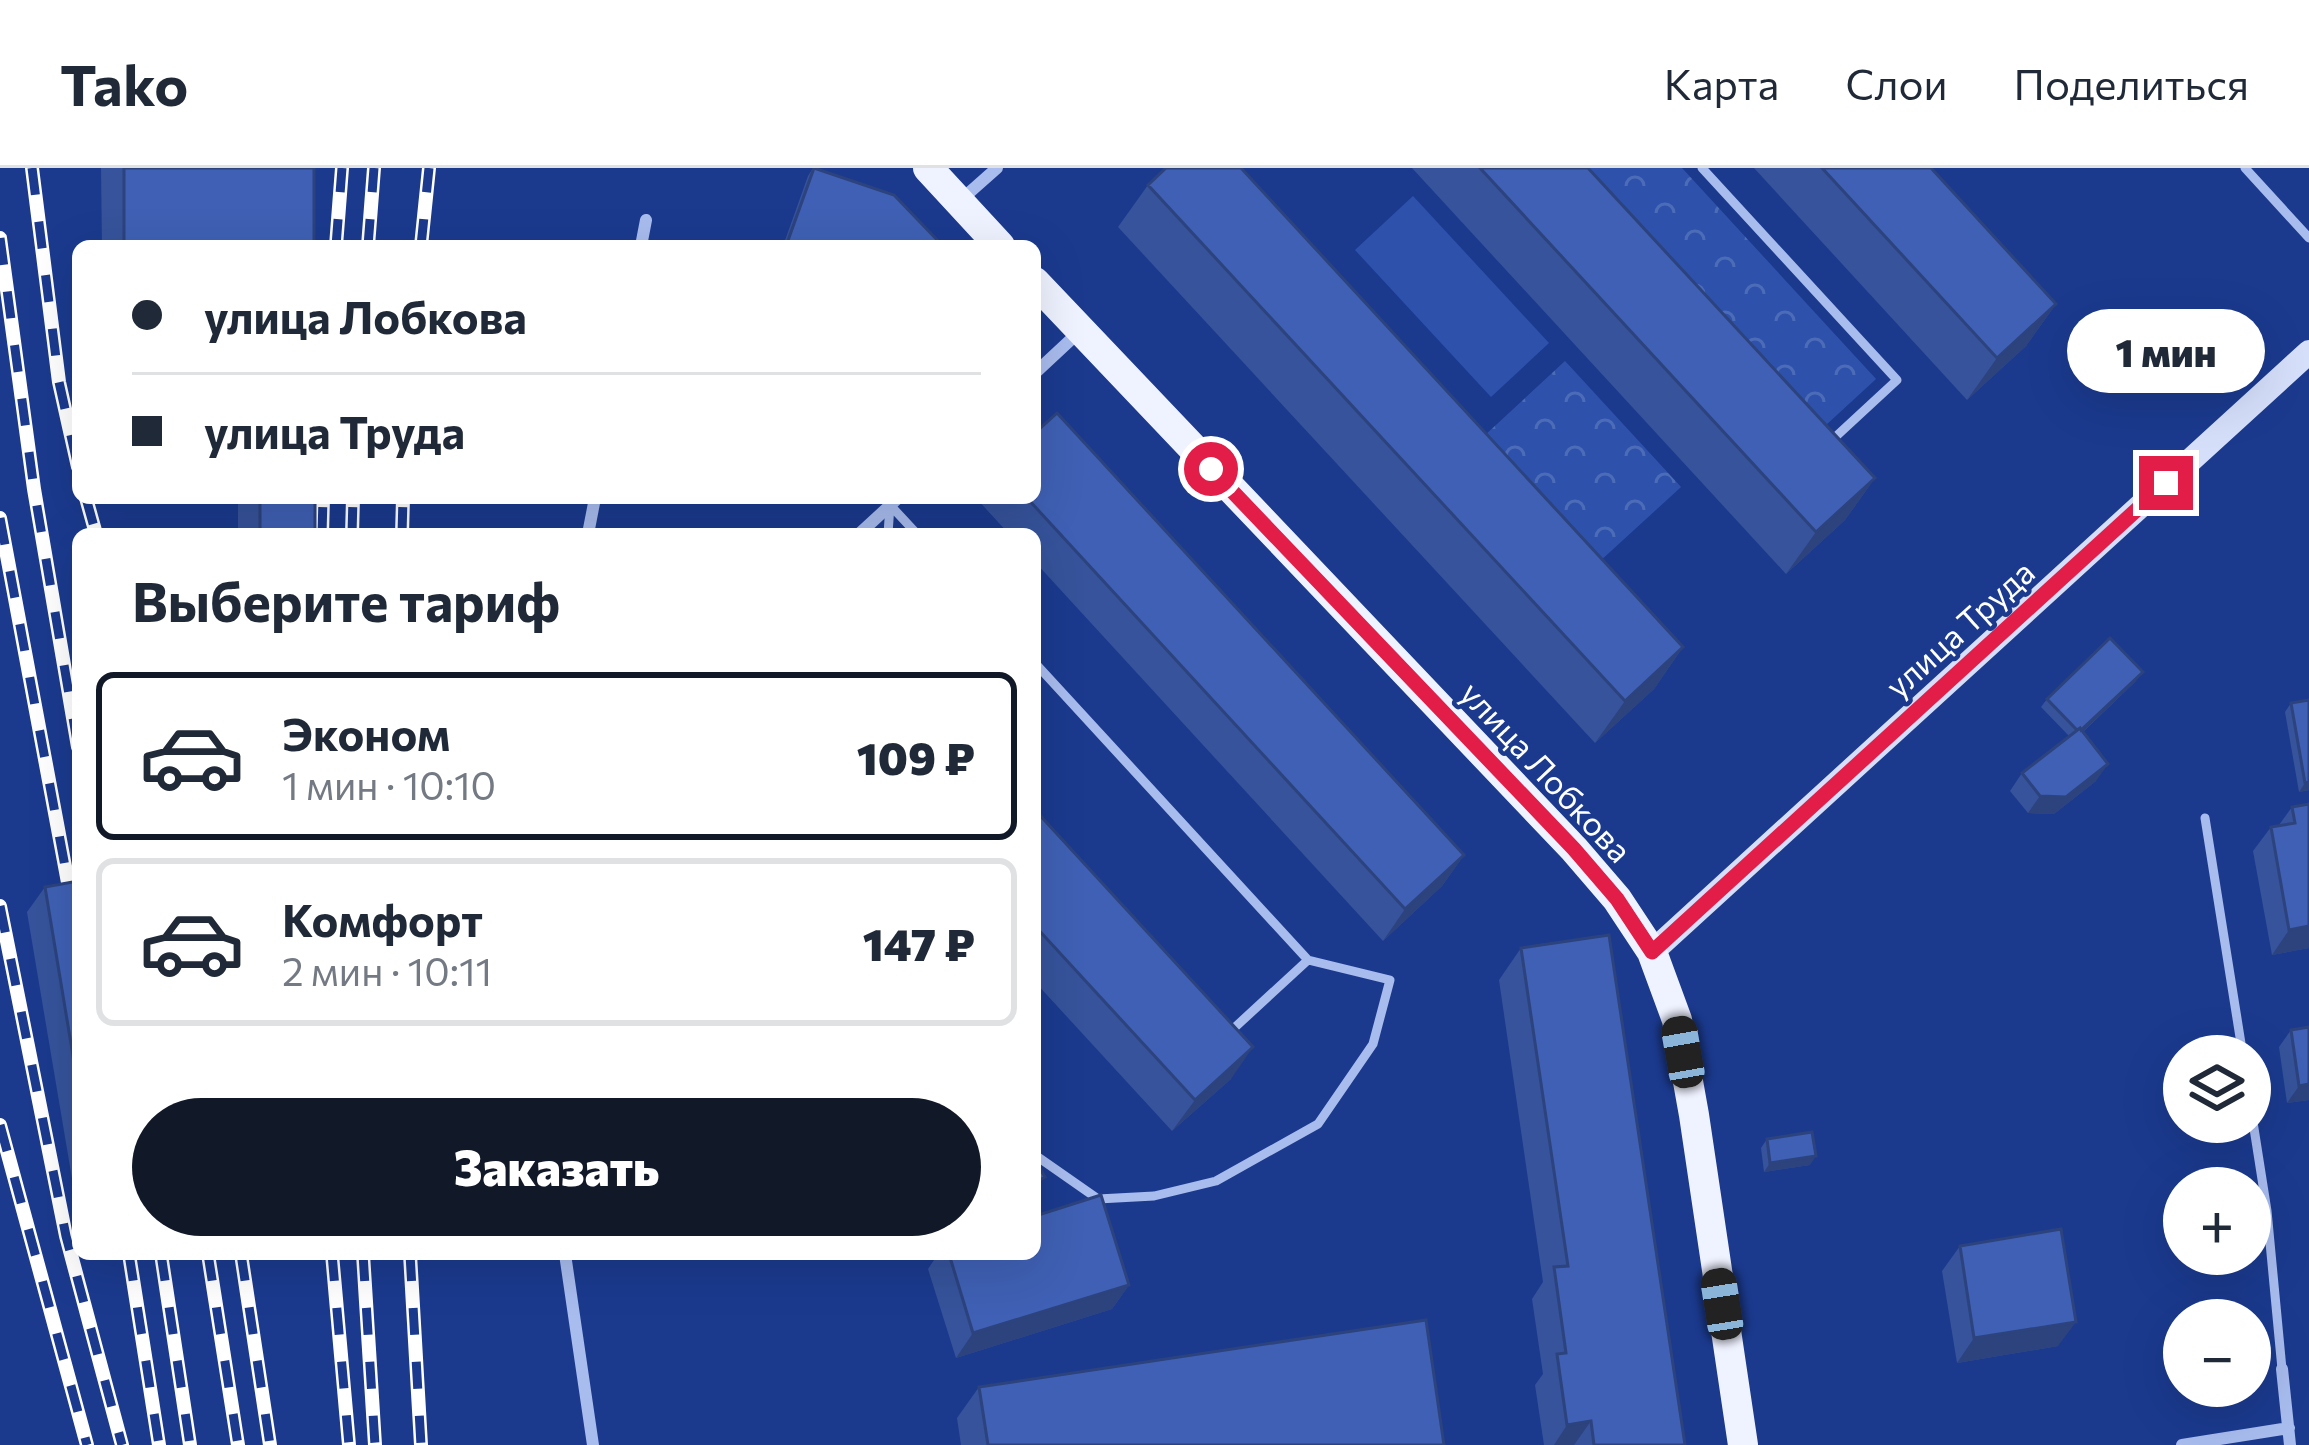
<!DOCTYPE html>
<html lang="ru">
<head>
<meta charset="utf-8">
<style>
  body { margin:0; font-family:Commissioner,sans-serif; background:#f2f2f3; color:#1f2937; height:100vh; display:flex; flex-direction:column; font-size:45px; white-space:nowrap }
  * { box-sizing:border-box; margin:0 }
  p { font-size:39px; color:#747a83 }
  .icon { flex:none; width:66px; height:66px; fill:none; stroke:currentColor; stroke-width:2; stroke-linecap:round; stroke-linejoin:round }
  .map { position:relative; flex:1; overflow:hidden }
  .side { position:absolute; left:72px; top:360px; width:969px; height:732px; display:flex; flex-direction:column; background:#fff; border-radius:18px; box-shadow:0 12px 48px #0002 }
  .side>* { flex:none }
  .banner { position:absolute; left:72px; top:72px; width:969px; height:264px; border-radius:18px; box-shadow:0 12px 48px #0002; display:grid; align-content:center; height:264px; padding:0 60px; background:#fff }
  .buttons { position:absolute; left:2163px; top:867px; display:grid; gap:24px }
  .buttons a { display:grid; place-items:center; width:108px; height:108px; border-radius:50%; background:#fff; box-shadow:0 12px 48px #0002; font-size:60px }
  .end { position:absolute; width:54px; height:54px; margin:-27px; border:15px solid #e11d48; background:#fff; box-shadow:0 0 0 6px #fff }
  .from { border-radius:50% }
  .bubble { position:absolute; height:84px; border-radius:42px; background:#fff; box-shadow:0 12px 48px #0002; font-size:39px; font-weight:800; line-height:84px; text-align:center }
  .car { position:absolute; width:36px; height:72px; margin:-36px -18px; border-radius:15px; box-shadow:0 0 9px 3px #0007; background:linear-gradient(#222 24%,#8ab4d8 0 40%,#222 0 76%,#8ab4d8 0 86%,#222 0) }
  .banner b { display:flex; align-items:center; gap:42px; height:114px; font-size:45px }
  .banner b+b { border-top:3px solid #e0e1e3 }
  .banner i { width:30px; height:30px; background:#1f2937 }
  ul { padding:0; list-style:none }
  li { display:flex; align-items:center; gap:36px; height:168px; margin:0 24px 18px; padding:0 36px; border:6px solid #e0e1e3; border-radius:18px }
  li div { flex:1 }
  li b { display:block; font-size:45px }
  li em { font-style:normal; font-weight:800 }
  li.on { border-color:#111827 }
  li>.icon { width:108px; height:108px; stroke-width:1.5 }
  h2 { padding:0 60px; font-size:54px; line-height:144px }
  .action { display:flex; gap:24px; margin-top:auto; padding:24px 60px }
  .action a { flex:1; height:138px; border-radius:72px; background:#111827; color:#fff; font-size:48px; font-weight:800; line-height:138px; text-align:center }
  header { display:flex; align-items:center; gap:72px; box-sizing:border-box; height:168px; padding:0 60px; background:#fff; border-bottom:3px solid #e0e1e3 }
  header strong { font-size:57px }
  nav { display:flex; gap:66px; margin-inline-start:auto; font-size:42px }
  .map>svg:first-child { display:block }
  .forest { fill:url(#forest-crowns) }
  .pitch { fill:#2e52ac }
  .lines { fill:none; stroke-linecap:round; stroke-linejoin:round }
  .lane { stroke:#a8bcee; stroke-width:9 }
  .street { stroke:#a8bcee; stroke-width:12 }
  .secondary { stroke:#d5dffa; stroke-width:24 }
  .primary { stroke:#eff2ff; stroke-width:30 }
  .rail-casing { stroke:#fff; stroke-width:14 }
  .rail { stroke:#1b3a8e; stroke-width:9; stroke-dasharray:27; stroke-linecap:butt }
  .wall { fill:#36539b }
  .shaded-wall { fill:#2c437e }
  .building { fill:#3f60b4; stroke:#2c437e; stroke-width:3 }
  .route { stroke:#e11d48; stroke-width:15 }
  .labels { text-anchor:middle; dominant-baseline:central; stroke-width:9; stroke-linejoin:round; paint-order:stroke }
  .street-label { font-size:33px; fill:#fff; stroke:#1b3a8e }
</style>
</head>
<body>
<header>
<strong>Tako</strong>
<nav><a>Карта</a><a>Слои</a><a>Поделиться</a></nav>
</header>
<div class="map">
<svg width="2309" height="1277" viewBox="0 0 2309 1277">
  <defs>
    <pattern id="forest-crowns" width="20" height="18" patternUnits="userSpaceOnUse" patternTransform="scale(3)"><rect width="20" height="18" fill="#2e52ac"/><path d="M2 6a3 3 0 1 1 6 0M12 15a3 3 0 1 1 6 0" fill="none" stroke="#4d6cb8"/></pattern>
  </defs>
  <rect width="100%" height="100%" fill="#1b3a8e"/>
  <path class="forest" d="M1589,0H1682L1876,211L1826,257Z
    M1565,193L1681,319L1599,394L1483,269Z"/>
  <path class="pitch" d="M1413,28L1549,175L1491,229L1355,82Z"/>
  <g class="lines">
    <path class="lane" d="M1702,0L1897,212L1831,273
      M2245,0L2309,70
      M890,337L917,366
      M888,366L890,337
      M1035,495L1308,792L1232,862L1230,860
      M2205,650L2243,888
      M2250,935L2267,1043L2282,1201
      M1035,987L1098,1031L1154,1028L1216,1013L1318,956L1373,876L1390,812L1308,792"/>
    <path class="street" d="M962,31L997,0
      M641,78L646,52
      M1035,205L1079,164
      M588,366L595,330
      M859,366L898,330
      M565,1086L593,1277
      M2282,1201L2290,1277
      M2182,1277L2289,1260"/>
    <path class="secondary" d="M1652,784L2309,184"/>
    <path class="primary" d="M928,0L1000,78
      M1035,114L1574,681L1617,731L1652,784L1677,852L1694,947L1743,1277"/>
    <defs>
      <path id="rail" d="M32,0L59,214L78,299
        M0,70L34,321L78,579
        M336,78L342,0
        M368,78L374,0
        M421,78L429,0
        M86,330L96,366
        M0,350L72,736
        M322,366L323,330
        M352,366L353,330
        M402,366L403,330
        M0,738L66,1068L122,1277
        M0,957L87,1277
        M129,1086L159,1277
        M161,1086L190,1277
        M208,1086L238,1277
        M241,1086L270,1277
        M332,1086L349,1277
        M363,1086L375,1277
        M410,1086L421,1277"/>
    </defs>
    <use href="#rail" class="rail-casing"/>
    <use href="#rail" class="rail"/>
  </g>
  <path class="wall" d="M101,0H314V78H102Z
    M813,0L943,78H783L808,8Z
    M1412,0H1588L1875,310L1845,352L1786,406Z
    M1754,0H1931L2056,136L2026,178L1967,232Z
    M1148,17L1683,479L1654,521L1595,575L1118,59Z
    M238,330H315V366H238Z
    M976,330H1035L1464,687L1442,718L1383,773L1035,394V366H1009Z
    M2136,513L2083,564L2096,613L2054,646L2028,645L2010,623L2022,605L2069,568L2041,539L2047,531Z
    M2291,535L2309,622L2299,624L2285,544Z
    M2309,636V780L2272,787L2253,683L2271,659L2279,657L2292,639Z
    M1035,642L1231,911L1172,963L1035,814Z
    M78,713V1046L27,744L45,719Z
    M1521,780L1685,1277H1544L1535,1217L1543,1206L1532,1131L1543,1114L1499,812Z
    M2309,859V932L2287,935L2279,879L2291,862Z
    M1767,971L1810,997L1764,1004L1761,980Z
    M1960,1078L2058,1178L1957,1195L1942,1103Z
    M938,1086H1035L1129,1117L1112,1141L956,1190L928,1101Z
    M979,1219L1444,1277H961L957,1250Z"/>
  <path class="shaded-wall" d="M2056,136L2026,178L1967,232L1997,190Z
    M1875,310L1845,352L1786,406L1816,364Z
    M1683,479L1654,521L1595,575L1625,533Z
    M2143,504L2136,513L2073,573L2079,564Z
    M2108,596L2096,613L2054,646L2028,645L2040,628Z
    M2309,614V622L2299,624L2305,615Z
    M1464,687L1442,718L1383,773L1405,741Z
    M2309,758V780L2272,787L2289,762Z
    M1253,879L1231,911L1172,963L1195,932Z
    M2309,916V932L2287,935L2299,918Z
    M1816,988L1810,997L1764,1004L1770,995Z
    M1129,1117L1112,1141L956,1190L973,1165Z
    M2076,1154L2058,1178L1957,1195L1974,1170Z
    M1591,1253L1574,1277H1554L1567,1257Z"/>
  <path class="building" d="M124,0H314V78H124Z
    M814,0L894,27L943,78H786Z
    M1166,0H1241L1683,479L1625,533L1148,17Z
    M1480,0H1588L1875,310L1816,364Z
    M1822,0H1931L2056,136L1997,190Z
    M1057,245L1464,687L1405,741L1027,330H1035V265Z
    M260,330H315V366H260Z
    M2110,470L2143,504L2081,562L2080,560L2077,562L2047,531Z
    M2309,532V614L2305,615L2291,535Z
    M2080,560L2108,596L2066,629L2040,628L2022,605Z
    M2309,636V758L2289,762L2271,659L2295,655L2292,639Z
    M1035,642L1253,879L1195,932L1035,758Z
    M78,713V918L45,719Z
    M1609,767L1685,1277H1594L1591,1253L1567,1257L1557,1186L1566,1185L1554,1099L1568,1098L1521,780Z
    M2309,859V916L2299,918L2291,862Z
    M1812,964L1816,988L1770,995L1767,971Z
    M1035,992L1045,1009L1035,1015Z
    M1101,1027L1129,1117L973,1165L949,1086H1035V1048Z
    M2061,1061L2076,1154L1974,1170L1960,1078Z
    M1426,1152L1444,1277H988L979,1219Z"/>
  <g class="lines">
    <path class="route" d="M1211,301L1574,681L1617,731L1652,784L2166,315"/>
  </g>
  <g class="labels">
    <g class="street-label">
      <text transform="translate(1959 460) rotate(-42)">улица Труда</text>
      <text transform="translate(1547 603) rotate(47)">улица Лобкова</text>
    </g>
  </g>
</svg>
<div class="buttons">
<a><svg class="icon" aria-label="layers" viewBox="0 0 24 24"><path d="M12 4l9 5-9 5-9-5zM3 14l9 5 9-5"/></svg></a>
<a>+</a>
<a>−</a>
</div>
<i class="end from" style="left:1211px;top:301px"></i>
<i class="end" style="left:2166px;top:315px"></i>
<div class="bubble" style="left:2067px;top:141px;width:198px">1 мин</div>
<i class="car" style="left:1683px;top:884px;rotate:350deg"></i>
<i class="car" style="left:1722px;top:1136px;rotate:351deg"></i>
<div class="banner">
<b><i class="from"></i>улица Лобкова</b>
<b><i></i>улица Труда</b>
</div>
<section class="side">
<h2>Выберите тариф</h2>
<ul>
<li class="on"><svg class="icon" aria-label="car" viewBox="0 0 24 24"><path d="M5 17H2v-5l4-1 3-4h7l3 4 3 1v5h-3M9 17h6M6 11h13"/><circle cx="7" cy="17" r="2"/><circle cx="17" cy="17" r="2"/></svg><div><b>Эконом</b><p>1 мин · 10:10</p></div><em>109 ₽</em></li>
<li><svg class="icon" aria-label="car" viewBox="0 0 24 24"><path d="M5 17H2v-5l4-1 3-4h7l3 4 3 1v5h-3M9 17h6M6 11h13"/><circle cx="7" cy="17" r="2"/><circle cx="17" cy="17" r="2"/></svg><div><b>Комфорт</b><p>2 мин · 10:11</p></div><em>147 ₽</em></li>
</ul>
<div class="action"><a>Заказать</a></div>
</section>
</div>
</body>
</html>
